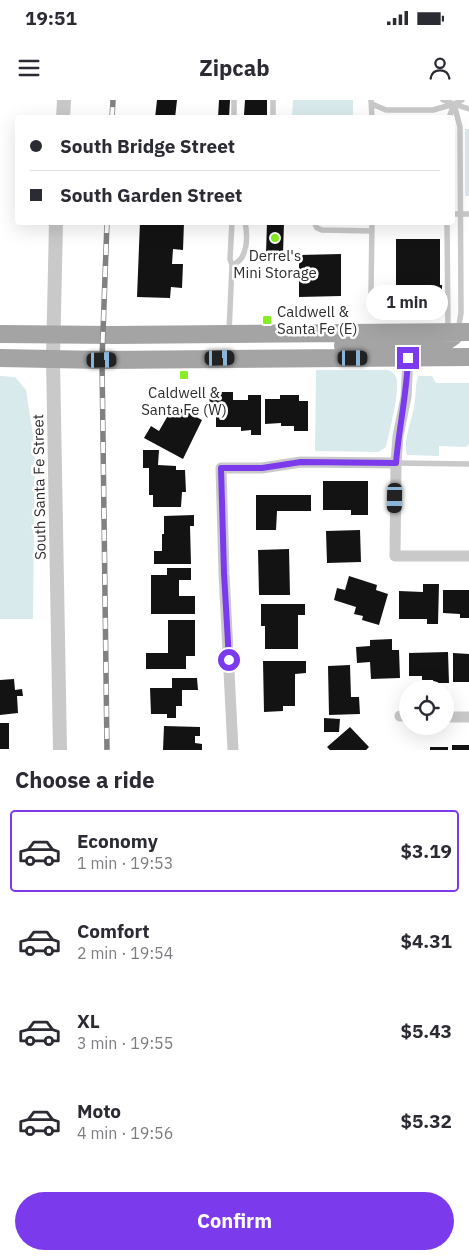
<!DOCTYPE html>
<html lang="en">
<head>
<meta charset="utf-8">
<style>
  body { margin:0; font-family:"IBM Plex Sans",sans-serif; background:#f2f2f3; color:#2b2b33; height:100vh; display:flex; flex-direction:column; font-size:19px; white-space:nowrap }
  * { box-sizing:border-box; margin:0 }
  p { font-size:16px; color:#7c7c81 }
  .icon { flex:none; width:28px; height:28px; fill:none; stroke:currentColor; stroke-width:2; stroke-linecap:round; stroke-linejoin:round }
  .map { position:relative; height:650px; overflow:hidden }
  .panel { display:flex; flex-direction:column; background:#fff; flex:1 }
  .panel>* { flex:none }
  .hud { position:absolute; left:15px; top:15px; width:440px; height:110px; border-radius:5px; box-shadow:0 5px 20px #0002; display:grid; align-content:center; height:110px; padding:0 15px; background:#fff }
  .fabs { position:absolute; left:399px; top:580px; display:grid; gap:10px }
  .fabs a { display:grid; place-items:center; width:55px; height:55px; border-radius:50%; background:#fff; box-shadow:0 5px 20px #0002; font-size:25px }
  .end { position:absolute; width:22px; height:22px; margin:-11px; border:6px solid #7c3aed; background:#fff; box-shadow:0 0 0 2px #fff }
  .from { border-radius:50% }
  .bubble { position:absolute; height:35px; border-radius:18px; background:#fff; box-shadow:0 5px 20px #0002; font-size:16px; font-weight:700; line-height:35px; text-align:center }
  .car { position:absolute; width:15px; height:30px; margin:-15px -8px; border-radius:6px; box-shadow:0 0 4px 1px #0007; background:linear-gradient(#222 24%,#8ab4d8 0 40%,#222 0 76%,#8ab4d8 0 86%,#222 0) }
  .hud b { display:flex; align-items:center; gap:18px; height:48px; font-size:19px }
  .hud b+b { border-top:1px solid #e1e1e2 }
  .hud i { width:12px; height:12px; background:#2b2b33 }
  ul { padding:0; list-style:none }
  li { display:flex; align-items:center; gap:15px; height:82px; margin:0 10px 8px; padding:0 5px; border:2px solid transparent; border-radius:5px }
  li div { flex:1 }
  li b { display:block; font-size:19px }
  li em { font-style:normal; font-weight:700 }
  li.selected { border-color:#7c3aed }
  li>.icon { width:45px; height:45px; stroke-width:1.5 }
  h2 { padding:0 15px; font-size:22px; line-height:60px }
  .primary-button { display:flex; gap:10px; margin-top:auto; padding:10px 15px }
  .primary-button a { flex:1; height:58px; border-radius:30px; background:#7c3aed; color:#fff; font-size:20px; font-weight:700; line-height:58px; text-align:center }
  .status { display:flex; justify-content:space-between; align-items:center; height:35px; padding:0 25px; background:#fff; direction:ltr }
  .status svg { height:14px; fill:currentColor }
  header { display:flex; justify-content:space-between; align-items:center; height:65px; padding:0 15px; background:#fff; font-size:22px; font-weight:700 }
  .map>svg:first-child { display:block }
  .green { fill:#d8eaeb }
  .building { fill:#131313 }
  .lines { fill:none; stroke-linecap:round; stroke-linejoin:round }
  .service { stroke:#c9c9c9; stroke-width:5.5 }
  .minor { stroke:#c9c9c9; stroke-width:11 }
  .tertiary { stroke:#c9c9c9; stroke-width:14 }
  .primary { stroke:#a4a4a4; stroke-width:18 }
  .rail-casing { stroke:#818181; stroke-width:5.5 }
  .rail { stroke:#fff; stroke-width:4; stroke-dasharray:11; stroke-linecap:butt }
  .route { stroke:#7c3aed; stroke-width:6 }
  .poi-dot { fill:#86ee22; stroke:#fff; stroke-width:2 }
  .labels { text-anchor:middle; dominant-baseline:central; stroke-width:5; stroke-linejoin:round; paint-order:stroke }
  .poi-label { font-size:15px; fill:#2c2c2c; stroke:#fff }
  .street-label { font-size:15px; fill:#2c2c2c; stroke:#fff }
</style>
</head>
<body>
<div class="status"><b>19:51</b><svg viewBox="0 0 49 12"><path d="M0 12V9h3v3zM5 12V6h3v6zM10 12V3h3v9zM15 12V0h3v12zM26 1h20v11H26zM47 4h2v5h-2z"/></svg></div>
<header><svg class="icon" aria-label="menu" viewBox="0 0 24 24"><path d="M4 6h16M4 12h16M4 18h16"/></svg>Zipcab<svg class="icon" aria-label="person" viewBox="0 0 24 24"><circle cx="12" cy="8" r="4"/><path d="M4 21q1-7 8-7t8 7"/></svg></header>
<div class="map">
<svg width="469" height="650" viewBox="0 0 469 650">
  <rect width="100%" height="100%" fill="#fff"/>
  <path class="green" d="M293,0H353V17H292Z
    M465,29H469V96H465Z
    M316,270H387C392,271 394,273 396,277C401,288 389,333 386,347L378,352L315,351Z
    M0,276L15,277L26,290L35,348L33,519H0Z
    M418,276H432L436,283H469V344L466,347L439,346V356L407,355C403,341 411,322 414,308C416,297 415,286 418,276Z"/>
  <path class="building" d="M157,0H177L175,18H155Z
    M219,0H230L229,18H218Z
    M245,0H267V15H244Z
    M140,122H184L183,150L173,149L172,164H183L182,188L171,187L170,198L137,197Z
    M267,122H284L283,154H266Z
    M396,139H440V185H442V197H396Z
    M341,154V196L299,197V155Z
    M209,292H233V300H248V295H261V335H251V330L241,331V327H216V317H225V308L210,309Z
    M280,295H299V301H308V331H294V326H281V323L265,324V299H280Z
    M174,305L202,320L183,359L144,338L151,326L159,331Z
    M143,350H159L158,365L176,366V370H185L186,392H182L181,407H153V395H149V368H143Z
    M323,381H368V415H351V410H323Z
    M256,395H311V411H277L276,430H256Z
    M194,415V426H190L191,464H154V451H162V434H164V416Z
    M360,430L361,462L327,463L326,431Z
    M289,449L290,495H259L258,450Z
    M167,468H191V480H179V496H195V514H151V475H167Z
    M349,476L377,485L376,490L388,494L379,525L362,520L363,516L354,514L356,507L334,500L337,488L345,490Z
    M423,484H439L438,524H427V519H399V491L423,492Z
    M443,490H469V518H460V514L443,513Z
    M261,504H305V515H298V549H265V526H261Z
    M168,520H195V556H186V569H146V553H168Z
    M392,539V550H399L400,578L371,579L370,562L357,563L356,547L370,546V540Z
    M448,552L449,583H433V580H422V576H409V553Z
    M453,553L469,554V582H453Z
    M263,561H306V573L295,574V606H283V611L264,612Z
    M350,565L351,597H359L360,614L329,615L328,566Z
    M172,578H197L198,590H182V606H176V618H167V614H151L150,588H172Z
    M14,579L15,590L22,589L23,596H17L18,613L0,615V580Z
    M324,618L340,619L339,632H324Z
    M0,623H9V649H0Z
    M164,626L200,627V636H195V643L202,644V650H163Z
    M350,627L369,647L366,650H330L327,647Z
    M452,645H469V650H452Z
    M430,647H448V650H430Z"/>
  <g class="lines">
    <path class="service" d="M371,0L372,18
      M443,0L454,4L462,0
      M372,4L386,10H433L454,4L469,9
      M454,4L460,27L461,213L458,231
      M234,18V0
      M273,18V0
      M449,18L454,4
      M452,114H469
      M314,122L317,128L322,130L372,131
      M447,122L448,230
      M232,165C248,160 248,137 245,122
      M371,193L372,122
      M229,232L232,165L230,159L232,122
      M396,363L469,364"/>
    <path class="minor" d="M408,258L406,297L398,336L396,363L395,456H469
      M400,616H408
      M445,617H469
      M233,650L224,473L221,368H262L301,362L396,363"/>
    <path class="tertiary" d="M63,18L64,0
      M56,122L53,259L60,650"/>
    <path class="primary" d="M0,234L114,235L469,232
      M343,246L437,244L444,243L454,236
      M0,258L102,260L469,257"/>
    <defs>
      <path id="rail" d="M112,18L113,0
        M107,122L102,260L107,650"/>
    </defs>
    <use href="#rail" class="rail-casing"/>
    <use href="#rail" class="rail"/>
  </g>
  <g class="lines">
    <path class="route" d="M229,560L224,473L221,368H262L301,362L396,363C399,327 407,293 408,258"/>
  </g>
  <g class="poi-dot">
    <circle cx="275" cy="138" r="5"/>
    <rect x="262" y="215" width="10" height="10" rx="2.5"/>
    <rect x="179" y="270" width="10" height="10" rx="2.5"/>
  </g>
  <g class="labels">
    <g class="poi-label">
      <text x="275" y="155">Derrel's<tspan x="275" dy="17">Mini Storage</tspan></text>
      <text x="277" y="211" text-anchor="start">Caldwell &amp;<tspan x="277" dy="17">Santa Fe (E)</tspan></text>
      <text x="184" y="292">Caldwell &amp;<tspan x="184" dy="17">Santa Fe (W)</tspan></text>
    </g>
    <g class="street-label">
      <text transform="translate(39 387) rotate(-91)">South Santa Fe Street</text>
    </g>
  </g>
</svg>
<div class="fabs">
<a><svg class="icon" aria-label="locate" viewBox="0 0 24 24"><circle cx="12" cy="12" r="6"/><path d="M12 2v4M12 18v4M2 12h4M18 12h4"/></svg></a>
</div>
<i class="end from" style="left:229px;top:560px"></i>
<i class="end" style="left:408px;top:258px"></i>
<div class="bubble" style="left:366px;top:185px;width:82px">1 min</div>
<i class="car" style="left:220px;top:258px;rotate:89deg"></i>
<i class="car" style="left:353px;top:258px;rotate:90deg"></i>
<i class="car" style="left:102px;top:260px;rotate:89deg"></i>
<i class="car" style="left:395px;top:398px;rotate:181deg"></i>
<div class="hud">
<b><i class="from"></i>South Bridge Street</b>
<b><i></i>South Garden Street</b>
</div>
</div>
<section class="panel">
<h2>Choose a ride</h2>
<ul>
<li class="selected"><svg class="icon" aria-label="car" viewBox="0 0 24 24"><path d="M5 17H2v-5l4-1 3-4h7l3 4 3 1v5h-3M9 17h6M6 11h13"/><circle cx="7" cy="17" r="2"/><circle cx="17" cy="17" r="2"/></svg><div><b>Economy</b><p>1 min · 19:53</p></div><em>$3.19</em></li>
<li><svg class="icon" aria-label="car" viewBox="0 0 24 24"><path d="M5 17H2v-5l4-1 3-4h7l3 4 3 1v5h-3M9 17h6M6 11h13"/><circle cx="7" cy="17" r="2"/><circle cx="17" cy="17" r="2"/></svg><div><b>Comfort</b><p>2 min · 19:54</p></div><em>$4.31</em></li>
<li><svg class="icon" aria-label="car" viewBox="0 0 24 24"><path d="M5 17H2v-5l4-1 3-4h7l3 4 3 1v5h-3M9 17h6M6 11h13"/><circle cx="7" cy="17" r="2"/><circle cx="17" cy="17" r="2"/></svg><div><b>XL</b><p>3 min · 19:55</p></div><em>$5.43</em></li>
<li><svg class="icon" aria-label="car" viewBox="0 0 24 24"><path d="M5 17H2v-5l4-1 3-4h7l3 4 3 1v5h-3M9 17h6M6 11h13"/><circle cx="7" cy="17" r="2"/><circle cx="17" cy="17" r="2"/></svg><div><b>Moto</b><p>4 min · 19:56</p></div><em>$5.32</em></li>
</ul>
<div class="primary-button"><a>Confirm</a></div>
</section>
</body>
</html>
